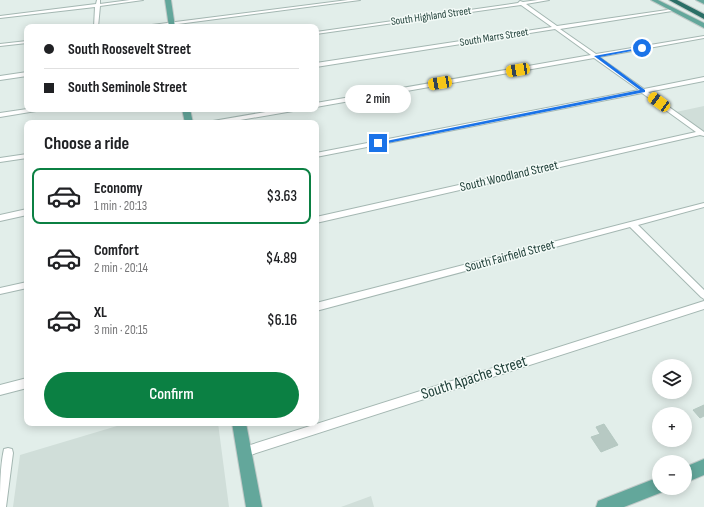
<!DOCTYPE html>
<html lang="en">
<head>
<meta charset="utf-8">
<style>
  body { margin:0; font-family:"Sofia Sans Condensed",sans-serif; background:#f2f2f2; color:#202124; height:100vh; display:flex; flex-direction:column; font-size:15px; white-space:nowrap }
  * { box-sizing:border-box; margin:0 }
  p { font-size:13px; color:#757577 }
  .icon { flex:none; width:22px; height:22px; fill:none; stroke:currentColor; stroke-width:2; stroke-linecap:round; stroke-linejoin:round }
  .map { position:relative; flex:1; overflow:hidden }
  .details { position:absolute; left:24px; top:120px; width:295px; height:306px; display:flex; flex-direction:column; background:#fff; border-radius:8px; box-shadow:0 2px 10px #0003 }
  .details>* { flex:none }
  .guide { position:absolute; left:24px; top:24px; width:295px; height:88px; border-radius:8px; box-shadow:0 2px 10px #0003; display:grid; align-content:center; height:88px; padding:0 20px; background:#fff }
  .fabs { position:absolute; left:652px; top:359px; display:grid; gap:8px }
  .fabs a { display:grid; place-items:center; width:40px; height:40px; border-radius:50%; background:#fff; box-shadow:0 2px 10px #0003; font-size:20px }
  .end { position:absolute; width:18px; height:18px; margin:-9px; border:5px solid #1a73e8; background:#fff; box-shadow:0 0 0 2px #fff }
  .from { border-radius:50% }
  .bubble { position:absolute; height:28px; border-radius:14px; background:#fff; box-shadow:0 2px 10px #0003; font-size:13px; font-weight:600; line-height:28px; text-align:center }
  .car { position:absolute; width:12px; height:24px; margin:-12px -6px; border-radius:5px; box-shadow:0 0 3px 1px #0007; background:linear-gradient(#f5c518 24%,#345 0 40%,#f5c518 0 76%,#345 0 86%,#f5c518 0) }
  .guide b { display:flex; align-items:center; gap:14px; height:38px; font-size:15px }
  .guide b+b { border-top:1px solid #e0e0e0 }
  .guide i { width:10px; height:10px; background:#202124 }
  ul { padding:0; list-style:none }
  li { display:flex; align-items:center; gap:12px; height:56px; margin:0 8px 6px; padding:0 12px; border:2px solid transparent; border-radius:8px }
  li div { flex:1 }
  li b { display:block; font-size:15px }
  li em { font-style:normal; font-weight:600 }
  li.on { border-color:#0b8043 }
  li>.icon { width:36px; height:36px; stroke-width:1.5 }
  h2 { padding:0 20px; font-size:18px; line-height:48px }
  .button { display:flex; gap:8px; margin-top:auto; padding:8px 20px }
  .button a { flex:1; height:46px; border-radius:24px; background:#0b8043; color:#fff; font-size:16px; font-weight:600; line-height:46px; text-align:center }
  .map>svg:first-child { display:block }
  .built { fill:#d0ded9 }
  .building { fill:#b7c9c3; stroke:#b4c8c1 }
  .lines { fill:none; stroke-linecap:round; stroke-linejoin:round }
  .minor-casing { stroke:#a4b7b2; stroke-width:2 }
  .major-casing { stroke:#c1cac8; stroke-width:2 }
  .highway-casing { stroke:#c1cac8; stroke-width:2 }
  .minor { fill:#fff; fill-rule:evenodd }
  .major { fill:#63a79b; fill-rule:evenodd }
  .highway { fill:#2a6f66; fill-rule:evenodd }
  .route { fill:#1a73e8 }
  .labels { text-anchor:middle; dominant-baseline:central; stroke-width:3; stroke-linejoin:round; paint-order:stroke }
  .far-street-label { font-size:11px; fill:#21413a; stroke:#f3faf7 }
  .street-label { font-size:13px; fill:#21413a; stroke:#f3faf7 }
  .near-street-label { font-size:16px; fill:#21413a; stroke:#f3faf7 }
</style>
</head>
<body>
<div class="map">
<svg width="704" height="507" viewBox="0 0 704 507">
  <rect width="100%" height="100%" fill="#e2eeea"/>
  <path class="built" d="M704,106V132L676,112Z
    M127,423H218L229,507H13L20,455Z
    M371,496L374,507H341Z"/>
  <path class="building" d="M704,405V416L700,418L693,410Z
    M604,424L618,445L601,452L591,437L600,434L596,427Z"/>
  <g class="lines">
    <defs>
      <path id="minor" d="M97,0H100V4L130,0H143L100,6L98,27H94L95,7L0,18V16L96,4Z
        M348,0H360L155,27H142L144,26Z
        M538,0H549L526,4L557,26L674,9V10L672,11L560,29L596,54L704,36V38L599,57L644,89L704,77V81L648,92L704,132V136L700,135L316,223V217L696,132L642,93L316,157V153L639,90L594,58L316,107V103L591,55L555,29L316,67V63L552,27L521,5L316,34V32L518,3L520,1L523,2Z
        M27,41V43L0,46V44Z
        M27,72V76L0,80V76Z
        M27,109H39L36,111L0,117V113Z
        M283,109H296L293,111L223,123H210L213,121Z
        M27,154V158L0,162V158Z
        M704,203V207L638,225L704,290V299L701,297L630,227L316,311V303Z
        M27,209V215L0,221V215Z
        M27,282V288L0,294V288Z
        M704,301V309L244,457L240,456L239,452L240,448L244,447Z
        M27,378V388L0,395V385Z
        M8,448L12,449L13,453L6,507H0C0,489 0,466 4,449Z"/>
      <path id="major" d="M165,0H171L175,27H169Z
        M651,0H658L704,23V28Z
        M696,0H704V4Z
        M182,109H190L193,123H185Z
        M232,423H246L262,507H246Z
        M704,459V475L685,483V467Z
        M659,477V488H666L665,491L624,507H596L598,501Z"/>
      <path id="highway" d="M669,0H677L704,14V19Z"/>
    </defs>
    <use href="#minor" class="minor-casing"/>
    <use href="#major" class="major-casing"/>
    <use href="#highway" class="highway-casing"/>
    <use href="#minor" class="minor"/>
    <use href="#major" class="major"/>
    <use href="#highway" class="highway"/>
  </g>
  <path class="route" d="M644,47L642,49L600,57L645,90V92L378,145L376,143L640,90L594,56Z"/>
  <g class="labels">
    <g class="far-street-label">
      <text transform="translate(431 16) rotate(-8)">South Highland Street</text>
      <text transform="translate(494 37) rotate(-9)">South Marrs Street</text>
    </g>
    <g class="street-label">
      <text transform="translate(509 176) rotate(-13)">South Woodland Street</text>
      <text transform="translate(510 256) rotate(-15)">South Fairfield Street</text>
    </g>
    <g class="near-street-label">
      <text transform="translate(474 378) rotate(-18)">South Apache Street</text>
    </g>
  </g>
</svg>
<div class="fabs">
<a><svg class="icon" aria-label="layers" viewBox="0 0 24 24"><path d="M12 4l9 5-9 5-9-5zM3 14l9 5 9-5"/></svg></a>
<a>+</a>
<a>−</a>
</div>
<i class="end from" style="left:642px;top:48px"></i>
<i class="end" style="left:378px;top:143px"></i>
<div class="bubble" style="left:345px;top:85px;width:66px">2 min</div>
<i class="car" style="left:518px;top:70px;rotate:260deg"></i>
<i class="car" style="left:440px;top:83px;rotate:260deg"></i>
<i class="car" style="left:659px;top:102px;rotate:306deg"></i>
<div class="guide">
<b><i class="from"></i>South Roosevelt Street</b>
<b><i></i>South Seminole Street</b>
</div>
<section class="details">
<h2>Choose a ride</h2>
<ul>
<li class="on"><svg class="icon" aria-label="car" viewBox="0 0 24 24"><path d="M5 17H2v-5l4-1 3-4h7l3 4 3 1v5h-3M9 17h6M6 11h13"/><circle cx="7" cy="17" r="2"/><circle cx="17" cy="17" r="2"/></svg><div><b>Economy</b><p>1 min · 20:13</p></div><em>$3.63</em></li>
<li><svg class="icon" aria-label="car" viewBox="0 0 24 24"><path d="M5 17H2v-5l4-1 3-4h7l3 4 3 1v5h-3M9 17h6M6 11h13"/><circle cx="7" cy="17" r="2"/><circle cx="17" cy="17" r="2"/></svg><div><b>Comfort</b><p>2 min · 20:14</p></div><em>$4.89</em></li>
<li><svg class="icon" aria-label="car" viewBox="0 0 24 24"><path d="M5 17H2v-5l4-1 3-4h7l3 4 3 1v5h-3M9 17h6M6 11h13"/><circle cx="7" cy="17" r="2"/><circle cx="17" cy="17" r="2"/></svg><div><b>XL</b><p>3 min · 20:15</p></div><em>$6.16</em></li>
</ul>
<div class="button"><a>Confirm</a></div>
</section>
</div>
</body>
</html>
